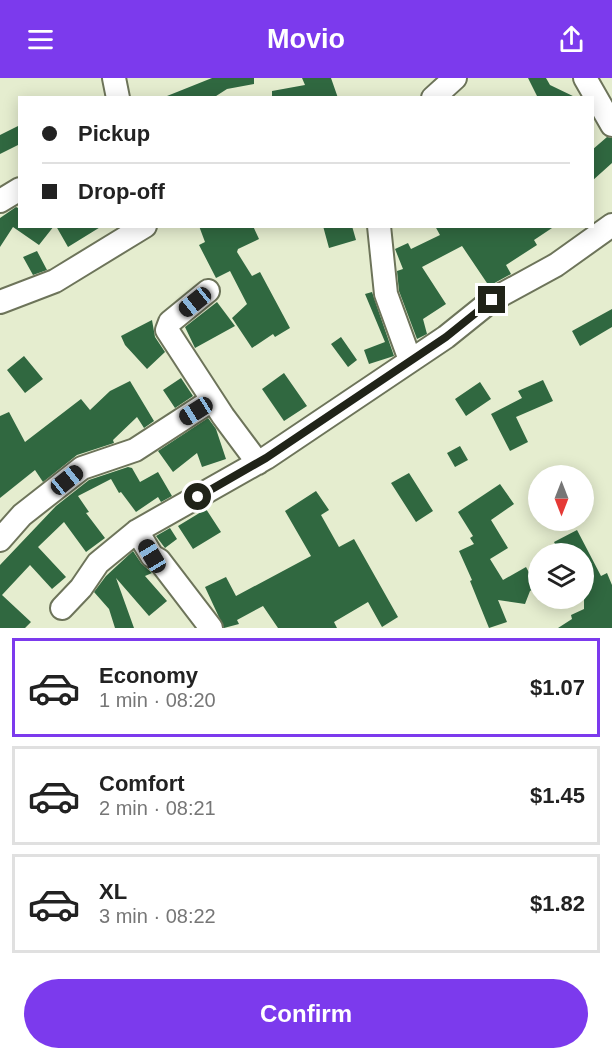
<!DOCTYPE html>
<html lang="en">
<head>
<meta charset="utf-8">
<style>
  body { margin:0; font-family:Arial,sans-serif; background:#f6f6f6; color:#222; height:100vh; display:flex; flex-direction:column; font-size:22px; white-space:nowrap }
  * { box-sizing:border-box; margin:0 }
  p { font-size:20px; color:#767676 }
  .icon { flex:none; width:33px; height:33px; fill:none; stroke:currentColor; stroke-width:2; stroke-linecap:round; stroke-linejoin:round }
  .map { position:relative; height:550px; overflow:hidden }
  .details { display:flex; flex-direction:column; background:#fff; flex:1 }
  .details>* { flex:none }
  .hud { position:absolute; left:18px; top:18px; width:576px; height:132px; border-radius:0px; box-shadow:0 3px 15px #0003; display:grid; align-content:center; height:132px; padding:0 24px; background:#fff }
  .needle { width:39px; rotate:180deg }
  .fabs { position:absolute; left:528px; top:387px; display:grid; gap:12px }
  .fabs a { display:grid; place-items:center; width:66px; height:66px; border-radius:50%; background:#fff; box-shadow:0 3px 15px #0003; font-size:30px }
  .end { position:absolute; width:27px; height:27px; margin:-14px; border:8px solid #202318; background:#fff; box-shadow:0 0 0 3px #fff }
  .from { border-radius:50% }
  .car { position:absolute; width:18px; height:36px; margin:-18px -9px; border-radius:8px; box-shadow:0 0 4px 2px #0007; background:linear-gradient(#222 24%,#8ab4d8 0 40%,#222 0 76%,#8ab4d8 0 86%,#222 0) }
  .hud b { display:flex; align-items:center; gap:21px; height:57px; font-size:22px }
  .hud b+b { border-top:2px solid #e0e0e0 }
  .hud i { width:15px; height:15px; background:#222 }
  ul { padding:10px 0 0; list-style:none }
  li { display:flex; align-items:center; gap:18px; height:99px; margin:0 12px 9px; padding:0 12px; border:3px solid #e0e0e0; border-radius:0px }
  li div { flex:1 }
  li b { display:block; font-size:22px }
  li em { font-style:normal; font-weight:700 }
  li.active { border-color:#7c3aed }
  li>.icon { width:54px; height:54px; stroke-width:1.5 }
  .action { display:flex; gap:12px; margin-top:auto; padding:12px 24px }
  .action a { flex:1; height:69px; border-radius:36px; background:#7c3aed; color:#fff; font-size:24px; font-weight:700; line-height:69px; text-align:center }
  header { display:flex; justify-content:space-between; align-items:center; height:78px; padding:0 24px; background:#7c3aed; color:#fff; font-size:27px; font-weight:700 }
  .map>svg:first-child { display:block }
  .building { fill:#306840 }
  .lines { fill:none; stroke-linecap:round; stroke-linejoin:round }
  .minor-casing { stroke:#6d745a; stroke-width:26 }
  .minor { stroke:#fff; stroke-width:22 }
  .route { stroke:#202318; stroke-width:8 }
</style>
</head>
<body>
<header><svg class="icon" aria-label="menu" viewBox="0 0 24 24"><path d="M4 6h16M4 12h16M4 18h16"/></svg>Movio<svg class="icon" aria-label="share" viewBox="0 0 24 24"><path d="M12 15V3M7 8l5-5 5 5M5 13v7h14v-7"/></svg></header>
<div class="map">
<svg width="612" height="550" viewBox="0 0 612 550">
  <rect width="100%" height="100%" fill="#e5edcf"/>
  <path class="building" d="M212,0H254V6L227,11L213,20H162Z
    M302,0H331L338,20H272V13L305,7Z
    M528,0H546L550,7L577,20H538Z
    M20,47V66L0,76V57Z
    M607,59L612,60V85L592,103V72Z
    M16,129L20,131V148H54L39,167L13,149L0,169V140Z
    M56,148H102L68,169Z
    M199,148H253L259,161L238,171L237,174L252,198L260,194L290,250L275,259L273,256L252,270L232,240L247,226L230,193L216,200L199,167L205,164Z
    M323,148H352L356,162L329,170Z
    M435,148H555L534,162L537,167L506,187L511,196L489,208L462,168L422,189L446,226L423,241L427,256L417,261L399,213L397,193L403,191L395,171L408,165L411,171L440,157Z
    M37,173L47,192L33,197L23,179Z
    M372,214L394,278L369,286L364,272L385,264L365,216Z
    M217,224L235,248L195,270L185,249Z
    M612,231V249L580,268L572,253Z
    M152,242L155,259L165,274L147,291L125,267L121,258Z
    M341,259L357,282L348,289L331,266Z
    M24,278L43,301L25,315L7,292Z
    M284,295L307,328L284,343L262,311Z
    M181,300L193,318L175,330L163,312Z
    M543,302L553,323L516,339L528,364L510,373L491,336L522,320L518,313Z
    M130,303L154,343L144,350L137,339L113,362L114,365L77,377L43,404L35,392L0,420V338L9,334L25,364L81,321L90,332L110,313Z
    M480,304L491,321L466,338L455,321Z
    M208,340L216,351L226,381L202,389L197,375L173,394L158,373Z
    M460,368L468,382L455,389L447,375Z
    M128,389L132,390L140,404L158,394L172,418L161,424L158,419L136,434L121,414L119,415L111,401L78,418L89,434L86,435L105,460L86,474L64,444L38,469L66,499L52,511L30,487L2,517L31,544L25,550H0V487L56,428L89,402Z
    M409,395L433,433L416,444L391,405Z
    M500,406L514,426L491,442L508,470L490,481L503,502L526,489L537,509L530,513L525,526L498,522L507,544L489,550L470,503L472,502L459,473L474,466L470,460L473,458L458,434Z
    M316,413L329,432L321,437L339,469L354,461L398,539L382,549L368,524L334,544L337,550H278L263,528L237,542L239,546L224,550L205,509L226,499L236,518L311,478L285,433Z
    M206,431L221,454L193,471L178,448Z
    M170,450L177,461L165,470L156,458Z
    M577,452L601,498L607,495L612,507V550H558L572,541L571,537L584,531V476H560L554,464Z
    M133,473L141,485L152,495L145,498L167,523L149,538L116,500L134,550H115L109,531L94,514L106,498Z"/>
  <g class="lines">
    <defs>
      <path id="minor" d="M114,0L118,20
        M585,0L612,47
        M433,20L455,0
        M0,123L20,111
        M379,148L386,216L410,282
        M208,213L170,244L167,252L223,338L258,385
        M0,224L55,203L145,148
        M137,453L152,478L159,482L211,550
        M0,462L22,437L82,390L135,372L212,322
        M62,530L81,510L98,485L137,453L266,380L446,259L492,222L556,187L612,147"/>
    </defs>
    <use href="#minor" class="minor-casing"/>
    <use href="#minor" class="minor"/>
  </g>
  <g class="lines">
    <path class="route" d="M198,419L266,380L446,259L492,222"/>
  </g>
</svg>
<div class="fabs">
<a><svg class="needle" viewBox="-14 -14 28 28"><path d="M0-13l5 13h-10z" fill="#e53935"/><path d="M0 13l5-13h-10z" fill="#767676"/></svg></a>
<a><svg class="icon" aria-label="layers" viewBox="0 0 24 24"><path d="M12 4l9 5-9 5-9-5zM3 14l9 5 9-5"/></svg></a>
</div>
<i class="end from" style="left:198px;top:419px"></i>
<i class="end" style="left:492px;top:222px"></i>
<i class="car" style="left:195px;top:224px;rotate:231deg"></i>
<i class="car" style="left:196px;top:333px;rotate:238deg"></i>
<i class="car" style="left:67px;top:402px;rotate:51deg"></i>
<i class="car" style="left:152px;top:478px;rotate:329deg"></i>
<div class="hud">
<b><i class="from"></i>Pickup</b>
<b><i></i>Drop-off</b>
</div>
</div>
<section class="details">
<ul>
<li class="active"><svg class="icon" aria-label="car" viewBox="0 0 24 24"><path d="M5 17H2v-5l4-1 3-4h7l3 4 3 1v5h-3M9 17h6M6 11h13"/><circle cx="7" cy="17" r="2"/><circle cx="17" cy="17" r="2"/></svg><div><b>Economy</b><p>1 min · 08:20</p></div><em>$1.07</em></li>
<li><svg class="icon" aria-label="car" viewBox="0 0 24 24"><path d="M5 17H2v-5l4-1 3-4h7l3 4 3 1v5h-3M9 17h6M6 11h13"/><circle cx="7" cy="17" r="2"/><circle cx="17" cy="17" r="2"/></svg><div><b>Comfort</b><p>2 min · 08:21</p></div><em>$1.45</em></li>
<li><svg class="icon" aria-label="car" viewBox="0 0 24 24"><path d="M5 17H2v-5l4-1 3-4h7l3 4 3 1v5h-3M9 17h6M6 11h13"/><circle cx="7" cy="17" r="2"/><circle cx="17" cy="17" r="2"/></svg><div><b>XL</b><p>3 min · 08:22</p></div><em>$1.82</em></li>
</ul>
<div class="action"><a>Confirm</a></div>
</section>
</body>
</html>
